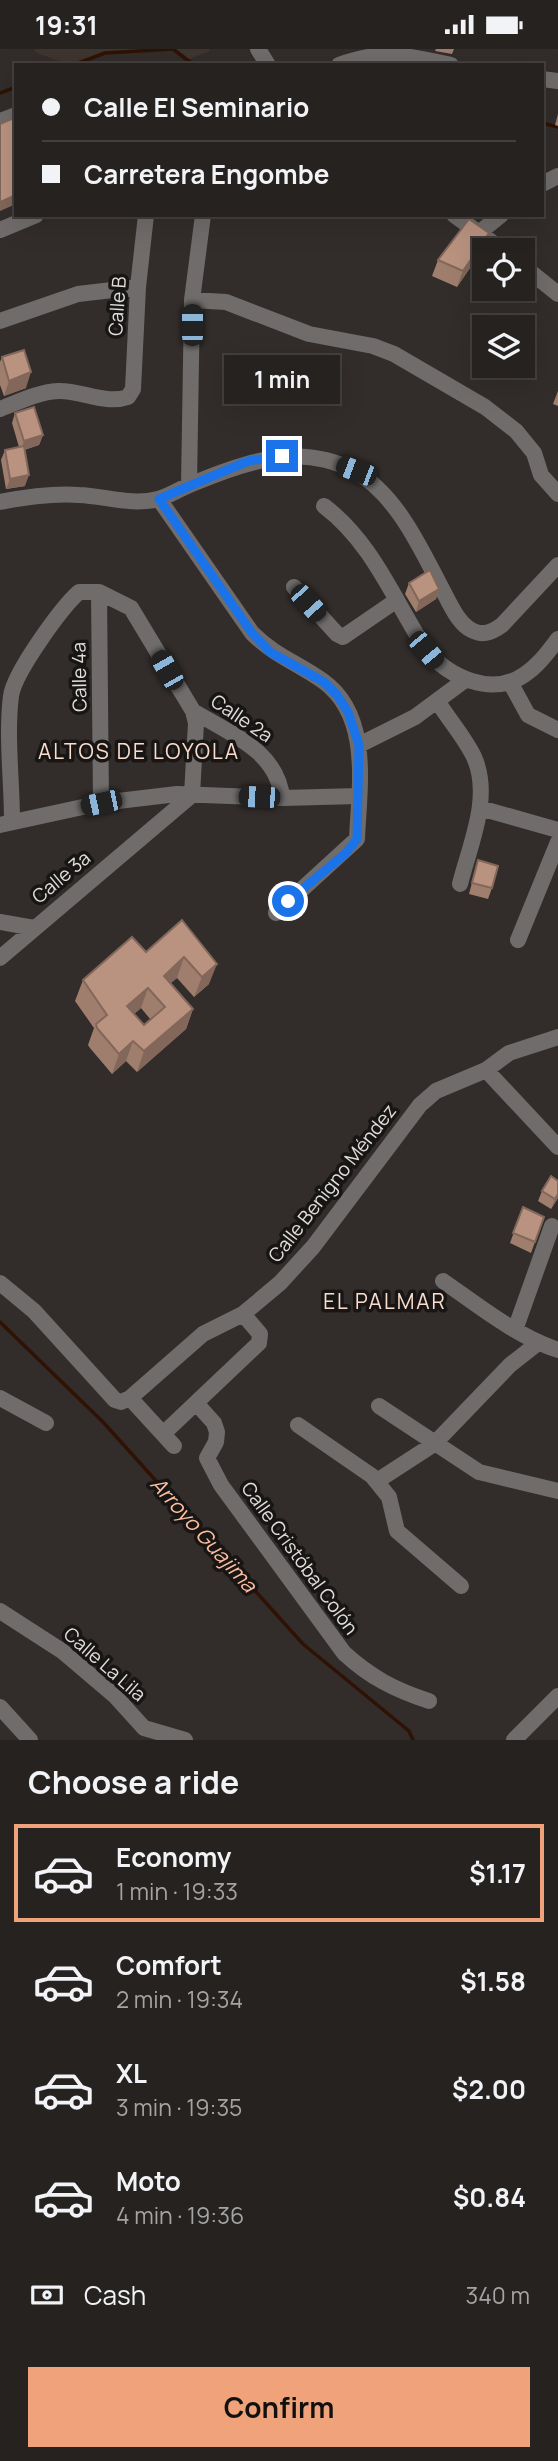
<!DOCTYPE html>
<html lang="en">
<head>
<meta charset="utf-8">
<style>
  body { margin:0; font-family:Manrope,sans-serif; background:#2e2a29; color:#f1f3f6; height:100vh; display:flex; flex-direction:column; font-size:26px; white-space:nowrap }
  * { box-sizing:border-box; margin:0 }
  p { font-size:23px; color:#a4a4a5 }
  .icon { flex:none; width:38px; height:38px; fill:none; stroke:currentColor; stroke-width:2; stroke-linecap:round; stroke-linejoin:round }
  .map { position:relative; height:1691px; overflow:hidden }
  .details { display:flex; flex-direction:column; background:#262220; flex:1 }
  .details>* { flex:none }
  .guide { position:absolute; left:14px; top:14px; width:530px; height:154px; border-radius:0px; box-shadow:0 7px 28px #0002,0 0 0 2px #423f3e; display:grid; align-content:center; height:154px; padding:0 28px; background:#262220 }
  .fabs { position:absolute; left:472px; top:189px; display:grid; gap:14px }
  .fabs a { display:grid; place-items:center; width:63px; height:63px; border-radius:0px; background:#262220; box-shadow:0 7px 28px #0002,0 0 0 2px #423f3e; font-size:35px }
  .end { position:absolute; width:32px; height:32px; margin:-16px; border:9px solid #1a73e8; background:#fff; box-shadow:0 0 0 4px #fff }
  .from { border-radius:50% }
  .bubble { position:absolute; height:49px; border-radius:0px; background:#262220; box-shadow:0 7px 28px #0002,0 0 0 2px #423f3e; font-size:23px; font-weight:700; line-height:49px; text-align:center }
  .car { position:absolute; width:21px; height:42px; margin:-21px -10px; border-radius:9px; box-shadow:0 0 5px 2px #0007; background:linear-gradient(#222 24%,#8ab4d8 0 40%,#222 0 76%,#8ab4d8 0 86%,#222 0) }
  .guide b { display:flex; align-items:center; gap:24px; height:66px; font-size:26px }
  .guide b+b { border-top:2px solid #423f3e }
  .guide i { width:18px; height:18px; background:#f1f3f6 }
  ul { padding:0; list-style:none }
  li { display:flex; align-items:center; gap:21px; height:98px; margin:0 14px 10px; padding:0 14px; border:4px solid transparent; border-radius:0px }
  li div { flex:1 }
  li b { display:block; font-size:26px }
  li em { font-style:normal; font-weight:700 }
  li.on { border-color:#f0a27a }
  li>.icon { width:63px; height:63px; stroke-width:1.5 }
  h2 { padding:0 28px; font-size:32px; line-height:84px }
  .pay { display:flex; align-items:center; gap:18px; height:77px; padding:0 28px; font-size:26px }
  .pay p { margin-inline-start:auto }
  .primary-button { display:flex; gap:14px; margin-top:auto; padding:14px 28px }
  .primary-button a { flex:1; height:80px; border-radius:0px; background:#f0a27a; color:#111; font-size:28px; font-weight:700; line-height:80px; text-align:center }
  .status { display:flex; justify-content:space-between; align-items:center; height:49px; padding:0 35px; background:#262220; direction:ltr }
  .status svg { height:19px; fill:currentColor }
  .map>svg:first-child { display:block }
  .built { fill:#3f3530 }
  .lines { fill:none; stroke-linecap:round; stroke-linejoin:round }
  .stream { stroke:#2f1203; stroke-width:3.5 }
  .minor { stroke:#6f6c6b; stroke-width:16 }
  .wall { fill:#a07e6e; fill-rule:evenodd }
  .shaded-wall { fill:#82675a }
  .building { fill:#ba9380; stroke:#82675a; stroke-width:2; fill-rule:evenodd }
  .route { stroke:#1a73e8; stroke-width:9 }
  .labels { text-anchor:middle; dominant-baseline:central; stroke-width:7; stroke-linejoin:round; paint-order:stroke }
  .street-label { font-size:19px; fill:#e1dedc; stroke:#181615 }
  .neighbourhood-label { font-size:21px; letter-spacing:2px; fill:#fbdccd; stroke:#181615 }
  .water-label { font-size:21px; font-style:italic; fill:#fdbe9f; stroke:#181615 }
</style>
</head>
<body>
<div class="status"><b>19:31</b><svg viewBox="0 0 49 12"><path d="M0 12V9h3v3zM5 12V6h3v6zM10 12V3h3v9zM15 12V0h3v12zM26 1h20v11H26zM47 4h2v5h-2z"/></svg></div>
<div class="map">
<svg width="558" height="1691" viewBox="0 0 558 1691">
  <rect width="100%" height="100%" fill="#322d2b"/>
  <path class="built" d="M34,0H209L210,2L187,11L173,0L105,4L70,16L37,4Z"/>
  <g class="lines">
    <path class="stream" d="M73,16L105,4L173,0L194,16
      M0,44L16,38
      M542,74L558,78
      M0,1273L103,1373L303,1595L409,1682L413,1691"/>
    <path class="minor" d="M258,0L268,16
      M339,16C382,0 407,6 451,16
      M542,30L558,32
      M0,72L16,66
      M542,135L558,127
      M454,166L503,201
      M0,181L36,166
      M480,183L501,166
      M523,217L558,245
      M192,251L226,253L309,285L373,297L394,305L485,358L516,382L534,404L541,426L558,445
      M0,272L78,245L138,238
      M0,360C18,353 38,343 58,342C81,341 105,356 128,348L133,340L138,238L146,166
      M189,436L192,251L203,166
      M159,450L252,584C275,607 298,614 323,632C372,667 359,739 357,790L276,864
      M0,453C26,448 52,444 79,446C105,447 132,457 158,450C169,447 181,439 192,435C244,413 300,393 354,422C396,444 421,500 442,540C449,553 456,570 468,579C481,588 491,584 502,576L558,516
      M324,457C372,493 394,551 426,601C449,628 491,648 524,626C538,617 548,603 558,590
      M294,538L337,585L343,588L397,551
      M99,543L101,754
      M510,633L528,666L558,681
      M438,653C449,671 465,689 474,708C492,748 470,795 460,835
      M193,662C229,684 278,702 282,749
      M359,696L415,668L465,631
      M480,759L558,781
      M0,776L101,754L177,745L282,749L359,747
      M0,873L34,879
      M518,891L558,793
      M0,909L192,746L196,674L193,662L131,559L99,543H79C61,559 14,624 11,647C6,686 12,733 12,772
      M486,1021L558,1098
      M443,1232C479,1257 516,1287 558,1301
      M0,1234L34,1262L115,1351L121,1353L130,1349L203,1285L243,1265L280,1234L313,1198L420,1056L436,1042L486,1021L509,1004L558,988
      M515,1281L552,1177
      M0,1349L46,1374
      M130,1349L174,1397
      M196,1354L214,1374L217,1383L216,1393L207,1409L221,1436L344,1604C370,1628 395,1641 429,1652
      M379,1357L479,1423L558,1442
      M298,1376L372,1427L389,1448L397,1482L461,1537
      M163,1385L259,1294L260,1285L243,1265
      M377,1432L434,1395L510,1316L538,1294
      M0,1562L62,1602L115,1647L144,1679L185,1691
      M0,1658L30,1691
      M514,1691L558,1647"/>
  </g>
  <path class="wall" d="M436,0H454L452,5L435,2Z
    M558,65V77L555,76Z
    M483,200L457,238L432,227L438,211Z
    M2,308L26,339L4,347L0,336V313Z
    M558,342V357L553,355Z
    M15,364L43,386L39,396L24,401L25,437L6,440L1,411L5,401L19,398L12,374Z
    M409,534L439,540L436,550L416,563L405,545Z
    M478,811L492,839L488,850L469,845Z
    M182,871L209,935L194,948L177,929L170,934L193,960L186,980L137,1023L126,1012L112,1025L90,999L88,996L94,979L75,952L83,931L146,903ZM141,959L151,971L144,976L134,965Z
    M558,1132V1149L551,1160L538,1152L542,1142Z
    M523,1158L544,1168L531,1204L510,1194Z"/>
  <path class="shaded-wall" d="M16,146V155L0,162V153Z
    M489,184L483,200L457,238L463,222Z
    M31,323L26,339L4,347L9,332Z
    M43,386L39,396L21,402L24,392Z
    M29,426L25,437L6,440L10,430Z
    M439,540L436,550L416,563L419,552Z
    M184,908L177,929L156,947L164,927Z
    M217,915L209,935L194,948L202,928Z
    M148,939L141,959L120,977L127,957Z
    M193,960L186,980L137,1023L144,1002Z
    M133,992L126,1012L112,1025L119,1005Z
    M558,1145V1149L551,1160L555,1150Z"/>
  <path class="building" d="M16,68V146L0,153V75Z
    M469,170L489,184L463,222L438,211Z
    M24,301L31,323L9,332L2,308Z
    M34,358L43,386L24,392L15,364Z
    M24,397L29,426L10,430L5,401Z
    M430,521L439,540L419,552L409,534Z
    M478,811L498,817L492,839L472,834Z
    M182,871L217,915L202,928L184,908L164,927L193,960L144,1002L133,992L119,1005L97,979L96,975L107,966L83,931L132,888L146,903ZM148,939L165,958L144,976L127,957Z
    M551,1127L558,1132V1145L555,1150L542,1142Z
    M523,1158L544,1168L535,1193L513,1184Z"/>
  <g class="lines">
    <path class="route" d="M282,407L248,412L159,450L252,584L270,603L324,633L337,646L348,663L359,696L357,790L345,805L288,852"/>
  </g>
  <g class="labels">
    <g class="street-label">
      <text transform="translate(117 257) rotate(-86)">Calle B</text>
      <text transform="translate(79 628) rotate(-91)">Calle 4a</text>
      <text transform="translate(242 669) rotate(34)">Calle 2a</text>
      <text transform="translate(61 828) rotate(-40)">Calle 3a</text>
      <text transform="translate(332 1134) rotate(-52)">Calle Benigno Méndez</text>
      <text transform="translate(300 1509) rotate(54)">Calle Cristóbal Colón</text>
      <text transform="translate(105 1615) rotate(41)">Calle La Lila</text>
    </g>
    <g class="neighbourhood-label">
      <text x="139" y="702">ALTOS DE LOYOLA</text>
      <text x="385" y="1252">EL PALMAR</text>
    </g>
    <g class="water-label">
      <text transform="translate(204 1485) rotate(48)">Arroyo Guajima</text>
    </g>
  </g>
</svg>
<div class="fabs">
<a><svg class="icon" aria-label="locate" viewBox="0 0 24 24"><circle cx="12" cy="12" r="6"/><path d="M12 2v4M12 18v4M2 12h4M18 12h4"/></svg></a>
<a><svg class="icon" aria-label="layers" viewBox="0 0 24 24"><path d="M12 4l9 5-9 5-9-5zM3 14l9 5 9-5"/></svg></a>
</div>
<i class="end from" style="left:288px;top:852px"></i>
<i class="end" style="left:282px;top:407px"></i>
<div class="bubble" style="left:224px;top:306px;width:116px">1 min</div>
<i class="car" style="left:192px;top:276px;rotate:0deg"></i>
<i class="car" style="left:356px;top:422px;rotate:291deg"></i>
<i class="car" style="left:308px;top:554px;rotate:138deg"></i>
<i class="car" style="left:426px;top:601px;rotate:140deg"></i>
<i class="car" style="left:167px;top:621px;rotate:330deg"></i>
<i class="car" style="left:259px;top:748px;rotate:272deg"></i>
<i class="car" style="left:101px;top:754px;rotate:258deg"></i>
<div class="guide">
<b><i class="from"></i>Calle El Seminario</b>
<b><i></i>Carretera Engombe</b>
</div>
</div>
<section class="details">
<h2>Choose a ride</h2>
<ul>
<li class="on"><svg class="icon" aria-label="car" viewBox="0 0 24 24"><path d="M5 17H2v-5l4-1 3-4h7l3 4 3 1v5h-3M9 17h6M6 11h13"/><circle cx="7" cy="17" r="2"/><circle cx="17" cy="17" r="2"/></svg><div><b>Economy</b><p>1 min · 19:33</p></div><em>$1.17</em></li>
<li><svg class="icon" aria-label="car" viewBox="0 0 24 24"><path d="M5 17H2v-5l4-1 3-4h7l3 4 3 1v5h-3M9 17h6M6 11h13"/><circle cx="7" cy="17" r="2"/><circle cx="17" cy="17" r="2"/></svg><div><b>Comfort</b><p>2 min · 19:34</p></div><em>$1.58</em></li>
<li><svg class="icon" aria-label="car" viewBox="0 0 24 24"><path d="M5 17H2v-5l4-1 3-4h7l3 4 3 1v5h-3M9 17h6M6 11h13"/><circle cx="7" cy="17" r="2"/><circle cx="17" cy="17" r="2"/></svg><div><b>XL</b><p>3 min · 19:35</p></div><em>$2.00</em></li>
<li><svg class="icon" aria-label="car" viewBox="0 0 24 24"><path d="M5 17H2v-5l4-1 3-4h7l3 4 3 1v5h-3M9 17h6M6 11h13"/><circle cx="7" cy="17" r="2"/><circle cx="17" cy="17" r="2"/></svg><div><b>Moto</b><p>4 min · 19:36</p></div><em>$0.84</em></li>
</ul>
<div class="pay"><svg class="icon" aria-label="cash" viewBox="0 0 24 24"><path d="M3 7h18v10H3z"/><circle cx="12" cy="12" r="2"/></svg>Cash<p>340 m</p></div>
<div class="primary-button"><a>Confirm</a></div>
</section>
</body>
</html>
